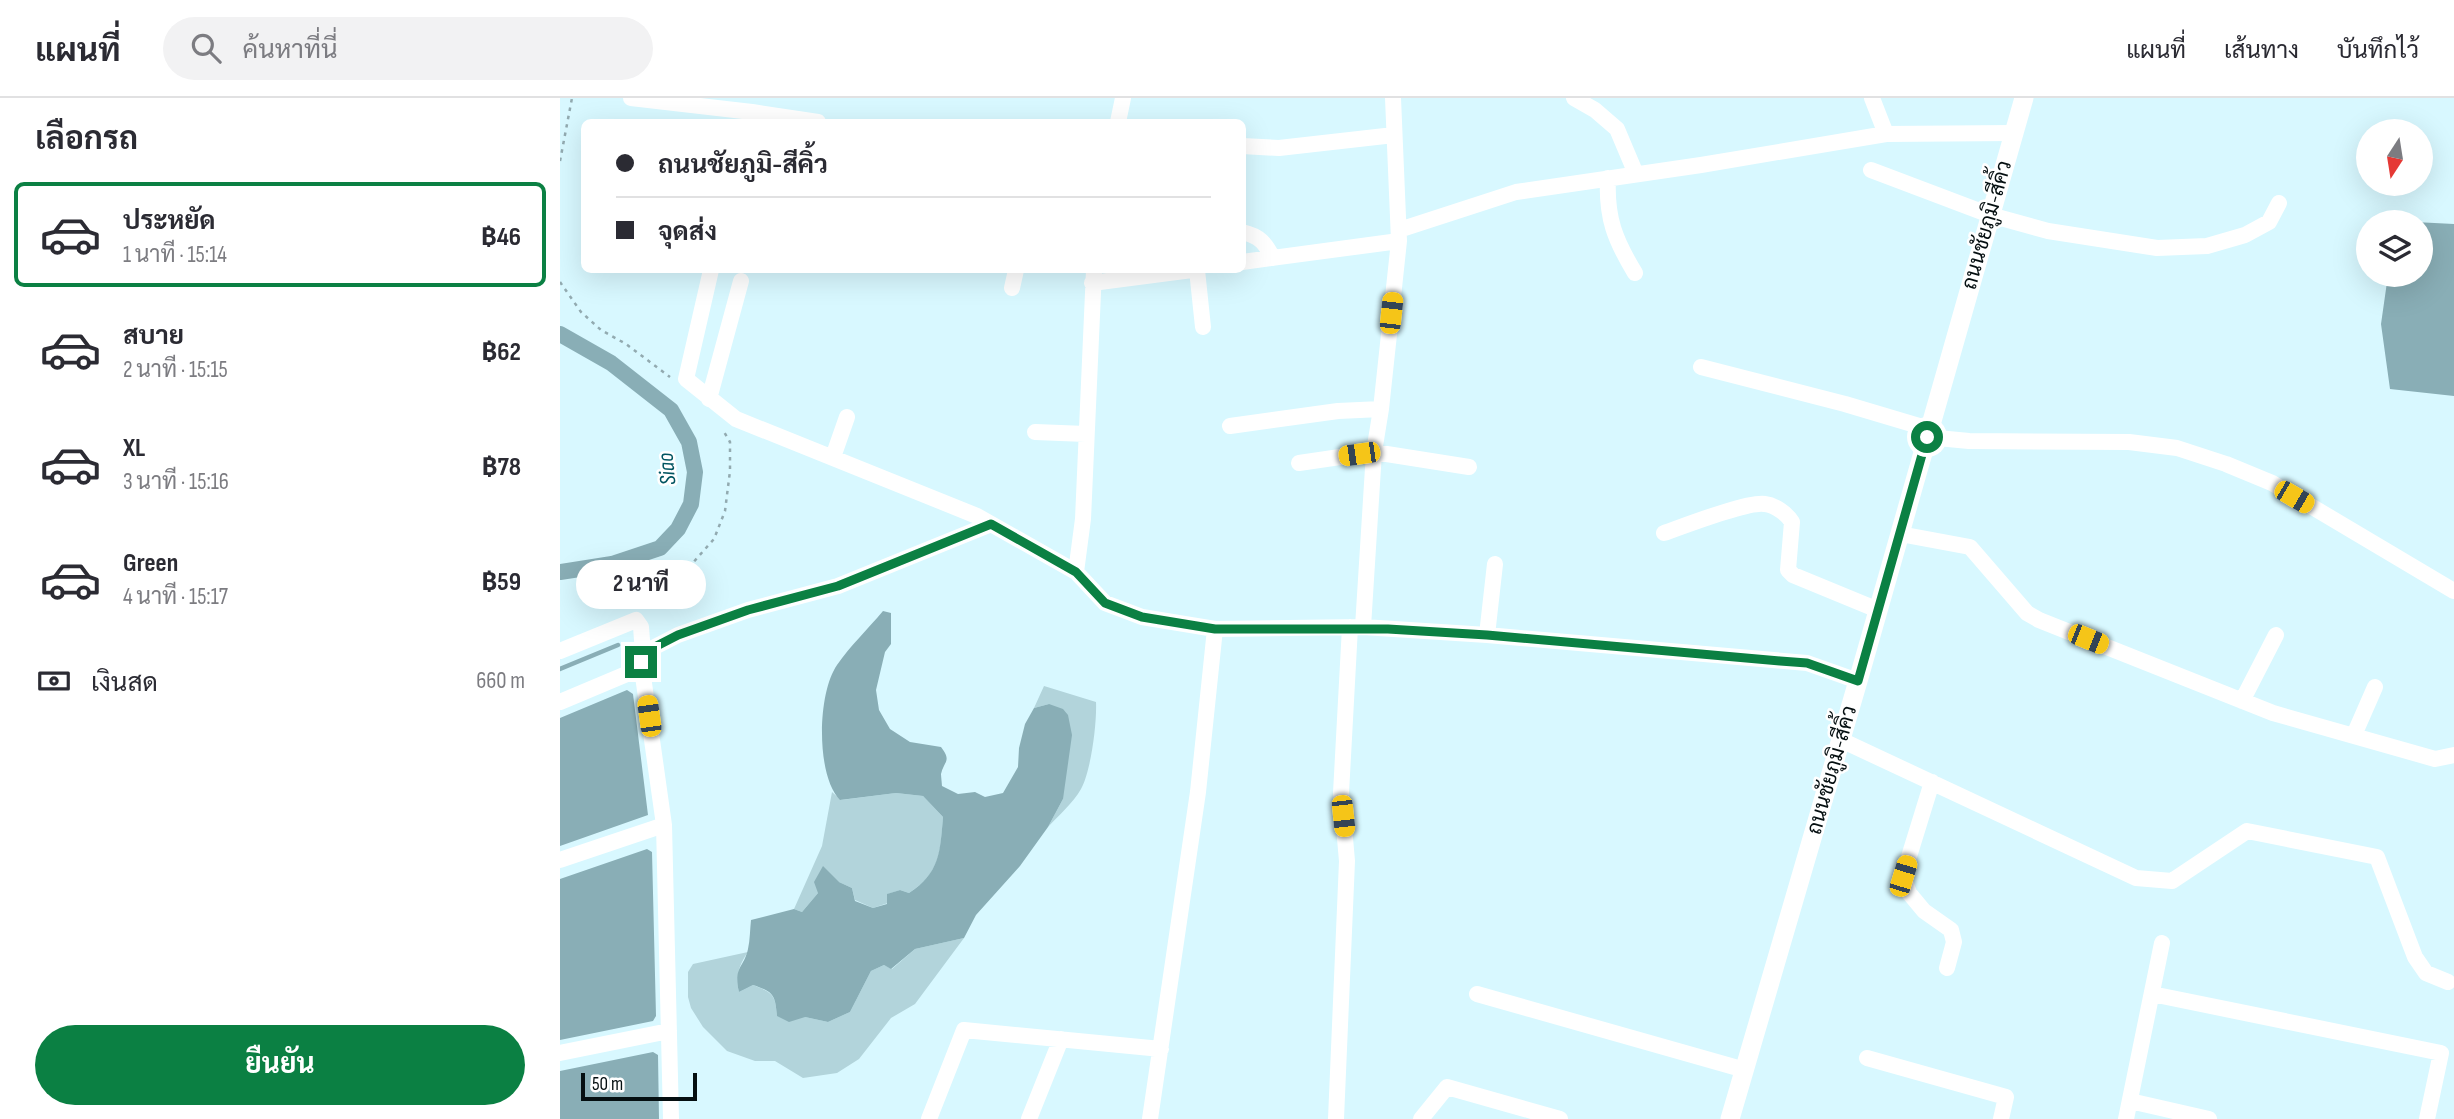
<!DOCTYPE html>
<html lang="th">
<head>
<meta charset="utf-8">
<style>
  body { margin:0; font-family:"Sofia Sans Condensed",Sarabun,sans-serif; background:#f2f2f3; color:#2b2b33; height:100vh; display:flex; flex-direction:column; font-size:26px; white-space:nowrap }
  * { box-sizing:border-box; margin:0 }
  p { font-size:23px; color:#7c7c81 }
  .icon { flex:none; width:38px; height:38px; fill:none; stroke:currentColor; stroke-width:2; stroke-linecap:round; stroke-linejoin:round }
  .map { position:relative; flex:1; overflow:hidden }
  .sheet { display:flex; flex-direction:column; background:#fff; width:560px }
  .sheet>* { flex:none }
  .banner { position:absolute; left:21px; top:21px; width:665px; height:154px; border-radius:10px; box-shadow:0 7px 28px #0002; display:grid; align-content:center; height:154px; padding:0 35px; background:#fff }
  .needle { width:46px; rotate:192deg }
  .fabs { position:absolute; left:1796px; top:21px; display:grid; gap:14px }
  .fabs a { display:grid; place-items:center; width:77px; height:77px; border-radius:50%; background:#fff; box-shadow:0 7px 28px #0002; font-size:35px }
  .scale { position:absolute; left:21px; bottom:18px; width:116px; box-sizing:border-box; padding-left:7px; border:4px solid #050f11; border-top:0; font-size:19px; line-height:24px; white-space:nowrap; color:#050f11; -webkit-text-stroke:5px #fff; paint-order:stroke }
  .end { position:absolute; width:32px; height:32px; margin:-16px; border:9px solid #0b8043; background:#fff; box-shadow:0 0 0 4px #fff }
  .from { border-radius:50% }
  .bubble { position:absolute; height:49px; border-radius:24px; background:#fff; box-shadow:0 7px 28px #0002; font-size:23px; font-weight:700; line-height:49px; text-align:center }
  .car { position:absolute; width:21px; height:42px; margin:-21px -10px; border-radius:9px; box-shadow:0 0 5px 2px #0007; background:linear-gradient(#f5c518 24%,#345 0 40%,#f5c518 0 76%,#345 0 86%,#f5c518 0) }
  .banner b { display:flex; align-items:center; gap:24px; height:66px; font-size:26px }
  .banner b+b { border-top:2px solid #e1e1e2 }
  .banner i { width:18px; height:18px; background:#2b2b33 }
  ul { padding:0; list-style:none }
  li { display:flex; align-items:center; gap:21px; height:105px; margin:0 14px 10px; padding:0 21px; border:4px solid transparent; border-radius:10px }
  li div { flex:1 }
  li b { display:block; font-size:26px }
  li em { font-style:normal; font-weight:700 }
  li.active { border-color:#0b8043 }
  li>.icon { width:63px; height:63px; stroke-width:1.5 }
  h2 { padding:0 35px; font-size:32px; line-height:84px }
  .pay { display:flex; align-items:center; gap:18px; height:77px; padding:0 35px; font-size:26px }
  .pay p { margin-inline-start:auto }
  .primary-button { display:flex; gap:14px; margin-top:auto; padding:14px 35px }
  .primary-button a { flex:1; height:80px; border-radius:42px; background:#0b8043; color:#fff; font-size:28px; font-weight:700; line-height:80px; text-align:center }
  header { display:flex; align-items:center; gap:42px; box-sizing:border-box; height:98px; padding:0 35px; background:#fff; border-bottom:2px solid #e1e1e2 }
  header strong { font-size:33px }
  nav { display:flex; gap:38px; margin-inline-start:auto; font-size:24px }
  .search { width:490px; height:63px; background:#f2f2f3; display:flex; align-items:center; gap:18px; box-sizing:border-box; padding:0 24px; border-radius:38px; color:#7c7c81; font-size:26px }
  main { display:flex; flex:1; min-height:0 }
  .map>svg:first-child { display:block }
  .green { fill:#b2d4db }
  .water { fill:#89aeb6 }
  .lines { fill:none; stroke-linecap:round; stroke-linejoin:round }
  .stream { stroke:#89aeb6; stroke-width:4.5 }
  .canal { stroke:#89aeb6; stroke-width:16 }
  .path { stroke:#92aab0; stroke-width:2.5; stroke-dasharray:3.5 5; stroke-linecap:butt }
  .minor { stroke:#fff; stroke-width:16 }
  .major { stroke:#fff; stroke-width:19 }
  .route { stroke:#0b8043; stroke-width:9 }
  .labels { text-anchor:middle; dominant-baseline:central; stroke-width:5; stroke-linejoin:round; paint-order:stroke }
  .street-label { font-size:21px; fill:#050f11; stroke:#fff }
  .water-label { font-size:23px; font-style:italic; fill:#005460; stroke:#fff }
</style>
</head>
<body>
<header>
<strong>แผนที่</strong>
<div class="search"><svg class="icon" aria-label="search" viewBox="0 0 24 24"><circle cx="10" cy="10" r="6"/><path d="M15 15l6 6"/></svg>ค้นหาที่นี่</div>
<nav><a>แผนที่</a><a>เส้นทาง</a><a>บันทึกไว้</a></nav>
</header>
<main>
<section class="sheet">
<h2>เลือกรถ</h2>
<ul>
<li class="active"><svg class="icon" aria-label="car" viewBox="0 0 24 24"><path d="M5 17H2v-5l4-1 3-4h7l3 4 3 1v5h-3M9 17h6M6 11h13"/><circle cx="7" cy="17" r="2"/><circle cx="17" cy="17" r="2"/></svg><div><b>ประหยัด</b><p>1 นาที · 15:14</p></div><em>฿46</em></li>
<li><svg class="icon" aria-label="car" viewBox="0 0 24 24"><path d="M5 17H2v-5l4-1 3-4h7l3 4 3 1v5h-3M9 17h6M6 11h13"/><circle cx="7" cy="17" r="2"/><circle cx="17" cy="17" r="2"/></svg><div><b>สบาย</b><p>2 นาที · 15:15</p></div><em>฿62</em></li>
<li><svg class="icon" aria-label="car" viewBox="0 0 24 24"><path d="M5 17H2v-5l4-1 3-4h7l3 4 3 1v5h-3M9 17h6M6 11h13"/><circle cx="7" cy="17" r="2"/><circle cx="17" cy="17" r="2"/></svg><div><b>XL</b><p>3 นาที · 15:16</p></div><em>฿78</em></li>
<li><svg class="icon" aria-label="car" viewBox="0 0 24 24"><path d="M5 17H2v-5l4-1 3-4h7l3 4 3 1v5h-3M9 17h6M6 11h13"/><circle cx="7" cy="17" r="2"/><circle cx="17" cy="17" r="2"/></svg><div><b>Green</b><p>4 นาที · 15:17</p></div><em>฿59</em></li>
</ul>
<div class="pay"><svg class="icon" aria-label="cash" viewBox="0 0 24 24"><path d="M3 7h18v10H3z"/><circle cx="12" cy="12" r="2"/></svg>เงินสด<p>660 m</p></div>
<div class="primary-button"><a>ยืนยัน</a></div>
</section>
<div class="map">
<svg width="1894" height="1021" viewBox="0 0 1894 1021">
  <rect width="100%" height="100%" fill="#d8f8ff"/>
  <path class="green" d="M484,588L536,604C537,625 531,673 521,691C513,705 499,717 488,729L503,701L489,606L474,610Z
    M272,694L281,702L336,695L363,698L383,719C380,755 381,774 349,795L340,792L328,796V805L313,810L295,802L292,790L279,784L258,795L242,814L234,811L262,748Z
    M404,840L355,906L331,920L299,961L277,975L243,980L215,963H195L167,953L143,929L131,910L128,899V874L133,866L188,854C179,867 175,878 179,894L193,887C214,895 215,897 217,918L245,919L268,924L290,914L311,873L324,867L332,871L355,851Z"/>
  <path class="water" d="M1835,123L1894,126V298L1830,291L1821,226L1828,177H1860V124Z
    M323,513L331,515V546L325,554L316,592L319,612L330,631L350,644L381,649C392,663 384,663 381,676C381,677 382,687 382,688L398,696L415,694L425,699L443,695L458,669L459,650L465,626L474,610L489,606L503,611L508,617L512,637L503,701L488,729L460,768L416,817L404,840L355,851L331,871L324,867L311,873L290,914L268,924L245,919L229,924L217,918C215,897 214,894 193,887L179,894C173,869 184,870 188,851C190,842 190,831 191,822L234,811L242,814L258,795L254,784L263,768L279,784L292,790L295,803L313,810L327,806V796L340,792L349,795C380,775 380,754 383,719L363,698L336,695L280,702C256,678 257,596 277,567C290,548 308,531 323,513Z
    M67,592L73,596L88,717L0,748V620Z
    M87,751L92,754L96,918L93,923L0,942V781Z
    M93,954L98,957L99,1021H0V973Z"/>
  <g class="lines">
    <path class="stream" d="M0,571L58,547"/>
    <path class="canal" d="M0,236L51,265L111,312L129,344L135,374L131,406L118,431L100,450L52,466L0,474"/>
    <path class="path" d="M0,63L12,0
      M0,184L21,214L41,232L66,246L110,279
      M85,508L96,490L130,468L154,441L165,413L170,373V344L163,332"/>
    <path class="minor" d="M71,0L192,14L258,24
      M1014,0L1035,12L1057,31L1076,76
      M1312,0L1326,36
      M558,24L563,0
      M682,48L719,50L834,37
      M1311,72L1430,117L1488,133L1597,150L1647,148L1685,137L1709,124L1719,105
      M1048,80C1046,120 1055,142 1075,175
      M839,132L956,94L1141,67L1326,36L1453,35
      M682,134C700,138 705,145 713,160
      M682,164L839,143
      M151,172L126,281L176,321L417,418L516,474
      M534,172L523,421L516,474L545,505L582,519L655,531L803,529L927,537L1247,565L1298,583
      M637,172L643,229
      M532,185L632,172
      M452,190L456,172
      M1141,269L1285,306L1369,331
      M149,301L181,183
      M670,328L778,313L821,311
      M475,334L526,336
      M1367,339L1409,343L1569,344L1617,350L1666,366L1712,385L1894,493
      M273,359L287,319
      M739,365L814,354L909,369
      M1104,435C1124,428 1188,403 1205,406C1215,407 1227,416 1232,424L1228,472L1233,477L1318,512
      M1340,436L1410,449L1467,515L1479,522L1713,615L1875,661L1894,657
      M803,529L814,354L821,311L839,143L833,0
      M927,537L935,466
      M0,553L76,522L81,529L83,555
      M81,564L104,727L111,1021
      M1682,603L1716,537
      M0,604L69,575L81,564L83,555L118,537L188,512L278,488L431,426
      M1794,637L1815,589
      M1281,642L1576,780L1612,783L1687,733L1817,759L1855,859L1866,875L1888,884
      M1372,684L1343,778L1349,795L1364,813L1391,832L1394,844L1387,870
      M0,762L104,727
      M917,896L1185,972
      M1592,896L1881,955L1867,1021
      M0,955L109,933
      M1307,960L1446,999L1441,1021
      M1570,1003L1649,1021
      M369,1021L404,932L601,951
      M469,1021L501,941
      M590,1021L638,694L655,531
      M776,1021L787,763L781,695L790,529
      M861,1021L887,989L1000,1021
      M1566,1021L1602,845"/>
    <path class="major" d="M1170,1021L1298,583L1464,0"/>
  </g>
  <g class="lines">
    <path class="route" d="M81,564L83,555L118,537L188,512L278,488L431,426L516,474L545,505L582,519L655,531H828L927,537L1220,563L1247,565L1298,583L1367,339"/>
  </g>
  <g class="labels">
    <g class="street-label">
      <text transform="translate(1427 127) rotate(-74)">ถนนชัยภูมิ-สีคิ้ว</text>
      <text transform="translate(1272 672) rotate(-74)">ถนนชัยภูมิ-สีคิ้ว</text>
    </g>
    <g class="water-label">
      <text transform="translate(107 371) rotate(-95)">Siao</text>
    </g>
  </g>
</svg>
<div class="fabs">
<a><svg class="needle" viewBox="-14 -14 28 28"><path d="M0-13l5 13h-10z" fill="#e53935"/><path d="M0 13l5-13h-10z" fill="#7c7c81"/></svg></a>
<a><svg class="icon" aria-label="layers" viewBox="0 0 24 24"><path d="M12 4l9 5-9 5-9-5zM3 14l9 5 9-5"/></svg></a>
</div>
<div class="scale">50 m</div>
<i class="end from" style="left:1367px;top:339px"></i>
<i class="end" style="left:81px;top:564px"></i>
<div class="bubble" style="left:16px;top:462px;width:130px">2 นาที</div>
<i class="car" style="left:831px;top:215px;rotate:6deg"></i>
<i class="car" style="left:799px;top:356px;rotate:262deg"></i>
<i class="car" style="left:1734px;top:399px;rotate:120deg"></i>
<i class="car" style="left:1528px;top:541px;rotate:112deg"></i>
<i class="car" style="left:89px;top:618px;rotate:352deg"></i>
<i class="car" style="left:783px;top:718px;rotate:174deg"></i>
<i class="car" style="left:1343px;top:778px;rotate:17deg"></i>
<div class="banner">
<b><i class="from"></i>ถนนชัยภูมิ-สีคิ้ว</b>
<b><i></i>จุดส่ง</b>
</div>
</div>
</main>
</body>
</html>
